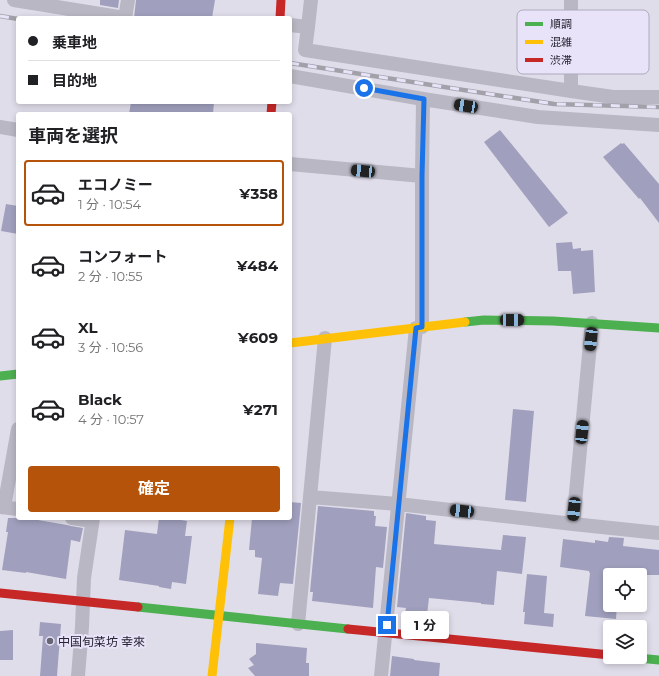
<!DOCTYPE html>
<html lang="ja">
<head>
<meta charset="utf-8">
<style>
  body { margin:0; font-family:Montserrat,"Noto Sans JP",sans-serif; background:#f6f6f6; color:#202124; height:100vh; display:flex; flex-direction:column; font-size:15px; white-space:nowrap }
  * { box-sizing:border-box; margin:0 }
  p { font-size:13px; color:#757577 }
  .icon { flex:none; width:22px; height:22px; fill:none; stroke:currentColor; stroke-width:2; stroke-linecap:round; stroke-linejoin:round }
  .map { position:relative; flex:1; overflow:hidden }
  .details { position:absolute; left:16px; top:112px; width:276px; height:408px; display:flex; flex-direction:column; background:#fff; border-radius:4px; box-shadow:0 2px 6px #0003 }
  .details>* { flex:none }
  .banner { position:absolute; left:16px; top:16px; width:276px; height:88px; border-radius:4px; box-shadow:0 2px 6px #0003; display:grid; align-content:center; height:88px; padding:0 12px; background:#fff }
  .controls { position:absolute; left:603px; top:568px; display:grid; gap:8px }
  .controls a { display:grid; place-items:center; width:44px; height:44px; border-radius:4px; background:#fff; box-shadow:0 2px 6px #0003; font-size:20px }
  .end { position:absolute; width:18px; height:18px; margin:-9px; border:5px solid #1a73e8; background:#fff; box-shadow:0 0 0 2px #fff }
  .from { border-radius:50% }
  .bubble { position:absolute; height:28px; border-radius:4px; background:#fff; box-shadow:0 2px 6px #0003; font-size:13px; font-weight:700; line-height:28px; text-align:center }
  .car { position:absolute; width:12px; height:24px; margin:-12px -6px; border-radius:5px; box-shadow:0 0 3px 1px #0007; background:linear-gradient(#222 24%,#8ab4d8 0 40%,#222 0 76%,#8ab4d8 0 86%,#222 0) }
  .banner b { display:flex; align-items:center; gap:14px; height:38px; font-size:15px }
  .banner b+b { border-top:1px solid #e0e0e0 }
  .banner i { width:10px; height:10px; background:#202124 }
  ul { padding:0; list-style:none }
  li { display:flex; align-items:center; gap:12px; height:66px; margin:0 8px 6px; padding:0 4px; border:2px solid transparent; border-radius:4px }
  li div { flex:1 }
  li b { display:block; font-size:15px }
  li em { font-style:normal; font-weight:700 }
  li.selected { border-color:#b45309 }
  li>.icon { width:36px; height:36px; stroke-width:1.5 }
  h2 { padding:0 12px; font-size:18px; line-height:48px }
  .cta { display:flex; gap:8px; margin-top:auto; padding:8px 12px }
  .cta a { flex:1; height:46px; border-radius:4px; background:#b45309; color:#fff; font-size:16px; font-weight:700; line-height:46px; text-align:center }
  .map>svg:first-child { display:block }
  .building { fill:#a0a0be }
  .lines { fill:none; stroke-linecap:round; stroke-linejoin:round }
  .street { stroke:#b8b7c3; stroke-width:14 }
  .fast { stroke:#4caf50; stroke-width:9 }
  .slow { stroke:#ffc107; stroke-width:9 }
  .jam { stroke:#c62828; stroke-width:9 }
  .rail-casing { stroke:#a2a1aa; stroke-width:4.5 }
  .rail { stroke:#e8e3f8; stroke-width:3; stroke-dasharray:9; stroke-linecap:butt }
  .route { stroke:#1a73e8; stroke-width:5 }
  .poi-dot { fill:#676573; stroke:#e8e3f8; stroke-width:1.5 }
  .labels { text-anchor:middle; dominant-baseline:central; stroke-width:4; stroke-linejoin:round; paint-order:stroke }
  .poi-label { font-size:12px; fill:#262533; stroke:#e8e3f8; text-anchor:start }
  .key { fill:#e8e3f8; stroke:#aeaabd; stroke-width:1 }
  .key-label { font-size:11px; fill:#262533 }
</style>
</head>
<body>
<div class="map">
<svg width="659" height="676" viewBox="0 0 659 676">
  <rect width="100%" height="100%" fill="#e0ddea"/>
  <path class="building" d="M100,0H119L118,8L100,5Z
    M136,0H215L212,18H134Z
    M131,102H214L213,114H129Z
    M500,130L568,213L549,227L484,142Z
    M621,143L622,144L624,143L659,184V223L640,198L639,199L603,157Z
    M6,204L18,206V234L1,231Z
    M572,242L573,249L581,248V251L593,250L595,292L573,294L571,271H558L556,243Z
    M513,409L534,411L526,502L505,500Z
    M290,502L301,503L293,584L280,583L278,596L258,594L262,558L255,557V550H249L252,518H290Z
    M318,506L374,511V516H376L375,526L387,527L383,568L376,567L373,608L312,601L313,592H310Z
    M406,513L426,516V520L436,521L434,544L501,550L503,535L526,537L522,574L497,571L494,605L481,604V603L429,598L427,615L405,613L406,608L397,607Z
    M8,518H32V519L67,525L71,526L83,528L80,542L71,540L66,579L26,572V573L2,570L8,532H6Z
    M159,518H168L187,521L185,536H192L186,584L172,582L171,589L159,587V586L119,580L125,530L157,534Z
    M609,537L624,538L623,546L659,550V575H610V605H617L616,619L585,616L590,573L589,572V571L560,567L563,539L595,543V540L608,542Z
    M527,574L547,576L544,613L554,614L553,627L524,624L525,612H523Z
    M40,622L61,624L57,676H40L43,636H39Z
    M13,630V660H0V631Z
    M256,643L307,648L306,663H309V676H255L248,668L254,665L249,659L256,654Z
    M392,656L414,659V660L440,663L439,676H390Z"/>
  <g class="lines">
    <path class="street" d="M14,0L125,18L128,0
      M571,0V91
      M290,25L308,27L305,50L571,91L613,97H659
      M308,27L311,0
      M290,76L423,99L538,117L659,125
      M0,127L18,130
      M290,164L422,176
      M422,327V176L423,99
      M310,497L398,504L573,524L659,533
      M0,507L18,509
      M4,507L18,429
      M72,518L92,521
      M573,524L592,323
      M298,624L325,338
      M78,676L82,627L84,578L93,518
      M381,676L416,328"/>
    <path class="fast" d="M465,322L484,320L553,321L659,328
      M0,376L18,374
      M138,607L348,629
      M628,657L659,660"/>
    <path class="slow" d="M290,343L465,322
      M212,676L230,518"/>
    <path class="jam" d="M280,18L281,0
      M271,114L272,102
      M0,593L138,607
      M348,629L610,655"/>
    <defs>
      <path id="rail" d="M0,16L18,19
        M290,63L554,104L659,107"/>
    </defs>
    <use href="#rail" class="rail-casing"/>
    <use href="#rail" class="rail"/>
  </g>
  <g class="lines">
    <path class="route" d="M364,88L424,99L422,176V327L416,328L387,625"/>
  </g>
  <circle class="poi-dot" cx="50" cy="641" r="4"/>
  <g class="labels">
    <g class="poi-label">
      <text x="58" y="641">中国旬菜坊 幸來</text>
    </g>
  </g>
  <rect x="517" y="10" width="132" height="64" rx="6" class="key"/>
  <rect x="525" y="22" width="18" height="4" fill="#4caf50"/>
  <rect x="525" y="40" width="18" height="4" fill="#ffc107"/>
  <rect x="525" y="58" width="18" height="4" fill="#c62828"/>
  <g class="key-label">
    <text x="550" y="28">順調</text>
    <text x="550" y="46">混雑</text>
    <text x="550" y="64">渋滞</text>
  </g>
</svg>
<div class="controls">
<a><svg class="icon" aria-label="locate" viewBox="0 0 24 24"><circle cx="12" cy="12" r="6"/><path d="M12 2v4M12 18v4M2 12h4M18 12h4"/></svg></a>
<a><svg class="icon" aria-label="layers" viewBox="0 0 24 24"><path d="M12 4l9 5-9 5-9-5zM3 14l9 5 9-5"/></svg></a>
</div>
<i class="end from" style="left:364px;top:88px"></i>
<i class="end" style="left:387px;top:625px"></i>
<div class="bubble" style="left:401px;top:611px;width:48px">1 分</div>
<i class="car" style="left:466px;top:106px;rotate:279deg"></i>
<i class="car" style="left:363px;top:171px;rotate:275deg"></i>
<i class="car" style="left:512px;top:320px;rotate:90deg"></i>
<i class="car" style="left:591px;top:339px;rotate:186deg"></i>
<i class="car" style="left:582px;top:432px;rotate:6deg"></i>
<i class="car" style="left:574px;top:509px;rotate:186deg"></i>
<i class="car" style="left:462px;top:511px;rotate:276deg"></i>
<div class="banner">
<b><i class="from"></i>乗車地</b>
<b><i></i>目的地</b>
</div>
<section class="details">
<h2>車両を選択</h2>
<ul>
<li class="selected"><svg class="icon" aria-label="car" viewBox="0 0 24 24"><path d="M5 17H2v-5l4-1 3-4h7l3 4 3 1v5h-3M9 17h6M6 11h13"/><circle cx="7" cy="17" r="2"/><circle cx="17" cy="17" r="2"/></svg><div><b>エコノミー</b><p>1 分 · 10:54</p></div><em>¥358</em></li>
<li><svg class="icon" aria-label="car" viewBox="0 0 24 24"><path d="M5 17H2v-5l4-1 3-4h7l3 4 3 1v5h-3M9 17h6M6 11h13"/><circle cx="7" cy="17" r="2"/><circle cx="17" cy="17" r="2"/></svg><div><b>コンフォート</b><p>2 分 · 10:55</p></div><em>¥484</em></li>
<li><svg class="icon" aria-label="car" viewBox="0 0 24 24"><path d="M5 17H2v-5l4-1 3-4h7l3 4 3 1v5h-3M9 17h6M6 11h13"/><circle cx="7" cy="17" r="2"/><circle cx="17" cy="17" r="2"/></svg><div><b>XL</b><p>3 分 · 10:56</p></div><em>¥609</em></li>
<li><svg class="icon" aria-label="car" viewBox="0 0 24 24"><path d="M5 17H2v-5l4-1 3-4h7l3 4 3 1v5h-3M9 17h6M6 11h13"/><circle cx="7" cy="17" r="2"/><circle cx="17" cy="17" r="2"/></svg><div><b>Black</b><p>4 分 · 10:57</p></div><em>¥271</em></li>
</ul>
<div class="cta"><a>確定</a></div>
</section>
</div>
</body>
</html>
